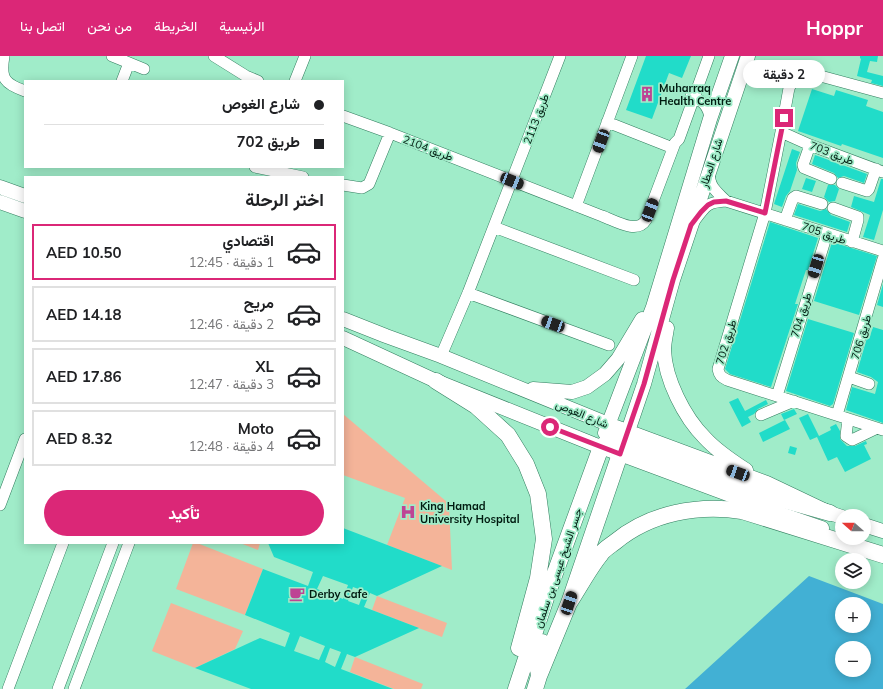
<!DOCTYPE html>
<html lang="ar">
<head>
<meta charset="utf-8">
<style>
  body { margin:0; font-family:Mulish,Vazirmatn,sans-serif; background:#f6f6f6; color:#202124; direction:rtl; height:100vh; display:flex; flex-direction:column; font-size:15px; white-space:nowrap }
  * { box-sizing:border-box; margin:0 }
  p { font-size:13px; color:#757577 }
  .icon { flex:none; width:22px; height:22px; fill:none; stroke:currentColor; stroke-width:2; stroke-linecap:round; stroke-linejoin:round }
  .map { position:relative; flex:1; overflow:hidden; direction:ltr }
  .side { position:absolute; left:24px; top:120px; width:320px; height:368px; display:flex; flex-direction:column; background:#fff; border-radius:0px; box-shadow:0 2px 10px #0003; direction:rtl }
  .side>* { flex:none }
  .hud { position:absolute; left:24px; top:24px; width:320px; height:88px; border-radius:0px; box-shadow:0 2px 10px #0003; direction:rtl; display:grid; align-content:center; height:88px; padding:0 20px; background:#fff }
  .needle { width:26px; rotate:291deg }
  .buttons { position:absolute; left:835px; top:453px; display:grid; gap:8px }
  .buttons a { display:grid; place-items:center; width:36px; height:36px; border-radius:50%; background:#fff; box-shadow:0 2px 10px #0003; font-size:20px }
  .end { position:absolute; width:18px; height:18px; margin:-9px; border:5px solid #db2777; background:#fff; box-shadow:0 0 0 2px #fff }
  .from { border-radius:50% }
  .bubble { position:absolute; height:28px; border-radius:14px; background:#fff; box-shadow:0 2px 10px #0003; font-size:13px; font-weight:700; line-height:28px; text-align:center; direction:rtl }
  .car { position:absolute; width:12px; height:24px; margin:-12px -6px; border-radius:5px; box-shadow:0 0 3px 1px #0007; background:linear-gradient(#222 24%,#8ab4d8 0 40%,#222 0 76%,#8ab4d8 0 86%,#222 0) }
  .hud b { display:flex; align-items:center; gap:14px; height:38px; font-size:15px }
  .hud b+b { border-top:1px solid #e0e0e0 }
  .hud i { width:10px; height:10px; background:#202124 }
  ul { padding:0; list-style:none }
  li { display:flex; align-items:center; gap:12px; height:56px; margin:0 8px 6px; padding:0 12px; border:2px solid #e0e0e0; border-radius:0px }
  li div { flex:1 }
  li b { display:block; font-size:15px }
  li em { font-style:normal; font-weight:700 }
  li.selected { border-color:#db2777 }
  li>.icon { width:36px; height:36px; stroke-width:1.5 }
  h2 { padding:0 20px; font-size:18px; line-height:48px }
  .button { display:flex; gap:8px; margin-top:auto; padding:8px 20px }
  .button a { flex:1; height:46px; border-radius:24px; background:#db2777; color:#fff; font-size:16px; font-weight:700; line-height:46px; text-align:center }
  header { display:flex; align-items:center; gap:24px; box-sizing:border-box; height:56px; padding:0 20px; background:#db2777; color:#fff }
  header strong { font-size:19px }
  nav { display:flex; gap:22px; margin-inline-start:auto; font-size:14px }
  .map>svg:first-child { display:block }
  .green { fill:#f4b499 }
  .water { fill:#42b0d4; fill-rule:evenodd }
  .building { fill:#21dcc9; fill-rule:evenodd }
  .lines { fill:none; stroke-linecap:round; stroke-linejoin:round }
  .minor-casing { stroke:#327e5f; stroke-width:12 }
  .major-casing { stroke:#327e5f; stroke-width:15 }
  .highway-casing { stroke:#327e5f; stroke-width:17 }
  .minor { stroke:#fff; stroke-width:11 }
  .major { stroke:#fff; stroke-width:14 }
  .highway { stroke:#fff; stroke-width:16 }
  .route { stroke:#db2777; stroke-width:5 }
  .labels { text-anchor:middle; dominant-baseline:central; stroke-width:3.5; stroke-linejoin:round; paint-order:stroke }
  .poi-label { font-size:11px; font-weight:bold; fill:#001c11; stroke:#a0ecc9; text-anchor:start }
  .street-label { font-size:11px; fill:#001c11; stroke:#a0ecc9 }
</style>
</head>
<body>
<header>
<strong>Hoppr</strong>
<nav><a>الرئيسية</a><a>الخريطة</a><a>من نحن</a><a>اتصل بنا</a></nav>
</header>
<div class="map">
<svg width="883" height="633" viewBox="0 0 883 633">
  <rect width="100%" height="100%" fill="#a0ecc9"/>
  <path class="green" d="M343,358L447,446L449,450L452,514L387,489L405,442L343,419Z
    M193,487H197L263,513L245,559L176,533Z
    M240,487H260L258,494Z
    M377,540L447,567L442,581L372,554Z
    M171,547L243,575L235,593L195,612L152,595Z
    M355,601L423,628L421,633H394L350,616Z"/>
  <path class="water" d="M809,520L883,548V633H685ZM842,548H864V570H842ZM842,592H864V614H842Z"/>
  <path class="building" d="M646,0H691L682,22L669,17L652,63L626,54Z
    M860,0H878L877,6L870,5L867,16L883,20V30L871,27L872,24L857,20L861,3L860,2Z
    M812,33L834,40L836,34L868,44L866,50L883,56V102L842,88L841,90L798,75Z
    M792,93L800,96L796,107L797,114L790,135L786,140L782,151L774,148Z
    M815,99L867,118L864,127L844,120L838,122L834,117L812,108Z
    M806,122L816,125L812,136L802,133Z
    M881,123H883V154L874,184L863,181L870,159L851,151L854,140L874,146Z
    M828,129H835L839,133L835,145L829,146L824,141Z
    M798,148L820,155L826,153L831,159L850,166L847,176L794,159Z
    M770,166L818,182L808,214H806L802,226L795,248H798L771,331L730,318L725,313Z
    M832,186L877,200L859,259L814,245Z
    M883,228V251L877,249Z
    M808,263L854,277L833,348L830,350L786,335Z
    M873,271L883,274V367L846,354L852,331L875,338L878,326L871,321L857,316L867,282L869,283Z
    M738,342L745,355L766,344L768,348L758,353L754,358L748,361L751,366L742,371L729,346Z
    M794,353L797,358L784,364L781,358Z
    M808,358L819,380L817,381L831,374L830,371L836,368L840,375V383L847,390H855L866,385L867,388L864,389L871,403L845,416L837,401L828,405L817,381L810,384L799,362Z
    M785,364L790,373L763,386L759,377Z
    M790,390L797,392L795,399L788,397Z
    M343,472L442,510L377,540L370,537L364,551L419,572L355,601L347,598L341,613L393,633H251L195,612L260,582L285,591L290,577L245,559L263,513L308,530L313,516L274,501L268,487H343ZM323,520L348,529L343,543L317,533ZM353,531L364,535L359,549L348,545ZM300,580L325,590L319,604L294,595ZM330,592L341,596L335,611L325,606Z"/>
  <g class="lines">
    <defs>
      <path id="minor" d="M4,0C0,23 5,28 25,35
        M112,0L144,13
        M214,0L246,20L258,25
        M122,25L129,7
        M295,25L305,0
        M883,37L813,18H803L794,23L789,32L781,76L765,157L718,313C719,319 721,321 727,324L883,374
        M691,40C702,44 709,50 710,63
        M343,60L390,77L602,160C614,164 637,179 646,164L675,87L679,83L709,0
        M607,66L673,92
        M781,76L810,89L883,116
        M810,89L803,109L804,112L831,123
        M255,111L303,121
        M709,117C710,132 716,135 726,145
        M842,127L867,135L869,133L876,113
        M343,129L362,132L369,128L390,77
        M576,150L632,0
        M833,152L858,161V164L852,186
        M695,164C706,149 708,146 726,145L883,195
        M785,164L793,142L796,140L822,148
        M494,171L634,224
        M468,237L609,289
        M441,300L468,237L560,0
        M849,321L869,328
        M777,340L827,178
        M761,359L794,345
        M837,359L883,203
        M848,363L846,380L852,384L877,372
        M0,449L25,383
        M8,633L63,487
        M58,633L113,487
        M74,633L129,487"/>
      <path id="major" d="M0,131L25,140
        M0,146L25,155
        M343,263L386,280L441,300L608,368L767,427L830,457L842,461
        M667,272C666,279 664,287 664,294C665,323 684,361 705,382C716,394 732,405 746,414
        M343,282L436,325L593,388L784,459L822,472
        M533,333L572,336L587,331L605,318L618,303L642,263
        M605,377L653,251L710,63L732,0
        M625,384L644,328L673,224L748,0
        M864,469L883,475"/>
      <path id="highway" d="M436,325L476,350L508,379L526,408L538,438L544,483L538,522L519,592
        M608,368C612,376 614,384 611,393
        M569,547C579,532 590,511 601,498C604,493 610,490 615,486C650,457 698,448 742,455L883,499
        M539,620L537,606L542,586
        M516,633L547,539L601,391C609,384 614,384 625,385L773,441L830,457
        M535,633L539,620L569,547L620,398"/>
    </defs>
    <use href="#minor" class="minor-casing"/>
    <use href="#major" class="major-casing"/>
    <use href="#highway" class="highway-casing"/>
    <use href="#minor" class="minor"/>
    <use href="#major" class="major"/>
    <use href="#highway" class="highway"/>
  </g>
  <g class="lines">
    <path class="route" d="M550,371L620,398L644,328L673,224L691,169L701,156L708,149L714,146L726,145L765,157L784,62"/>
  </g>
  <defs>
    <symbol id="building-bare" viewBox="-9 -9 18 18"><path d="M-4-6H4V6H1V3H-1V6H-4ZM-2.5-4.3h1.7v1.8h-1.7ZM.8-4.3h1.7v1.8H.8ZM-2.5-1h1.7V.8h-1.7ZM.8-1h1.7V.8H.8Z" fill="#be4394" stroke="#a0ecc9" stroke-width="2.5" paint-order="stroke"/></symbol>
    <symbol id="hospital-bare" viewBox="-9 -9 18 18"><path d="M-5-5h3v3.5h4V-5h3V5h-3V1.5h-4V5h-3Z" fill="#be4394" stroke="#a0ecc9" stroke-width="2.5" paint-order="stroke"/></symbol>
    <symbol id="cafe-bare" viewBox="-9 -9 18 18"><path d="M-5.5-4.5H6V0H3Q3 3.5 0 3.5H-2.5Q-5.5 3.5-5.5 0ZM3-3.2v2h1.7v-2ZM-6 4.5H4V6H-6Z" fill="#be4394" stroke="#a0ecc9" stroke-width="2.5" paint-order="stroke"/></symbol>
  </defs>
  <g fill-rule="evenodd">
    <use href="#building-bare" x="636" y="27" width="22" height="22"/>
    <use href="#hospital-bare" x="397" y="445" width="22" height="22"/>
    <use href="#cafe-bare" x="286" y="527" width="22" height="22"/>
  </g>
  <g class="labels">
    <g class="poi-label">
      <text x="659" y="32">Muharraq<tspan x="659" dy="13">Health Centre</tspan></text>
      <text x="420" y="450">King Hamad<tspan x="420" dy="13">University Hospital</tspan></text>
      <text x="309" y="538">Derby Cafe</text>
    </g>
    <g class="street-label">
      <text transform="translate(536 63) rotate(-69)">طريق 2113</text>
      <text transform="translate(428 92) rotate(21)">طريق 2104</text>
      <text transform="translate(832 97) rotate(21)">طريق 703</text>
      <text transform="translate(711 107) rotate(-72)">شارع المطار</text>
      <text transform="translate(824 177) rotate(19)">طريق 705</text>
      <text transform="translate(801 259) rotate(-73)">طريق 704</text>
      <text transform="translate(861 281) rotate(-74)">طريق 706</text>
      <text transform="translate(726 286) rotate(-73)">طريق 702</text>
      <text transform="translate(582 358) rotate(22)">شارع الغوص</text>
      <text transform="translate(558 512) rotate(-71)">جسر الشيخ عيسى بن سلمان</text>
    </g>
  </g>
</svg>
<div class="buttons">
<a><svg class="needle" viewBox="-14 -14 28 28"><path d="M0-13l5 13h-10z" fill="#e53935"/><path d="M0 13l5-13h-10z" fill="#757577"/></svg></a>
<a><svg class="icon" aria-label="layers" viewBox="0 0 24 24"><path d="M12 4l9 5-9 5-9-5zM3 14l9 5 9-5"/></svg></a>
<a>+</a>
<a>−</a>
</div>
<i class="end from" style="left:550px;top:371px"></i>
<i class="end" style="left:784px;top:62px"></i>
<div class="bubble" style="left:743px;top:4px;width:82px">2 دقيقة</div>
<i class="car" style="left:601px;top:85px;rotate:200deg"></i>
<i class="car" style="left:512px;top:125px;rotate:112deg"></i>
<i class="car" style="left:650px;top:154px;rotate:21deg"></i>
<i class="car" style="left:816px;top:210px;rotate:197deg"></i>
<i class="car" style="left:553px;top:268px;rotate:290deg"></i>
<i class="car" style="left:738px;top:417px;rotate:290deg"></i>
<i class="car" style="left:569px;top:547px;rotate:19deg"></i>
<div class="hud">
<b><i class="from"></i>شارع الغوص</b>
<b><i></i>طريق 702</b>
</div>
<section class="side">
<h2>اختر الرحلة</h2>
<ul>
<li class="selected"><svg class="icon" aria-label="car" viewBox="0 0 24 24"><path d="M5 17H2v-5l4-1 3-4h7l3 4 3 1v5h-3M9 17h6M6 11h13"/><circle cx="7" cy="17" r="2"/><circle cx="17" cy="17" r="2"/></svg><div><b>اقتصادي</b><p>1 دقيقة · 12:45</p></div><em>AED 10.50</em></li>
<li><svg class="icon" aria-label="car" viewBox="0 0 24 24"><path d="M5 17H2v-5l4-1 3-4h7l3 4 3 1v5h-3M9 17h6M6 11h13"/><circle cx="7" cy="17" r="2"/><circle cx="17" cy="17" r="2"/></svg><div><b>مريح</b><p>2 دقيقة · 12:46</p></div><em>AED 14.18</em></li>
<li><svg class="icon" aria-label="car" viewBox="0 0 24 24"><path d="M5 17H2v-5l4-1 3-4h7l3 4 3 1v5h-3M9 17h6M6 11h13"/><circle cx="7" cy="17" r="2"/><circle cx="17" cy="17" r="2"/></svg><div><b>XL</b><p>3 دقيقة · 12:47</p></div><em>AED 17.86</em></li>
<li><svg class="icon" aria-label="car" viewBox="0 0 24 24"><path d="M5 17H2v-5l4-1 3-4h7l3 4 3 1v5h-3M9 17h6M6 11h13"/><circle cx="7" cy="17" r="2"/><circle cx="17" cy="17" r="2"/></svg><div><b>Moto</b><p>4 دقيقة · 12:48</p></div><em>AED 8.32</em></li>
</ul>
<div class="button"><a>تأكيد</a></div>
</section>
</div>
</body>
</html>
